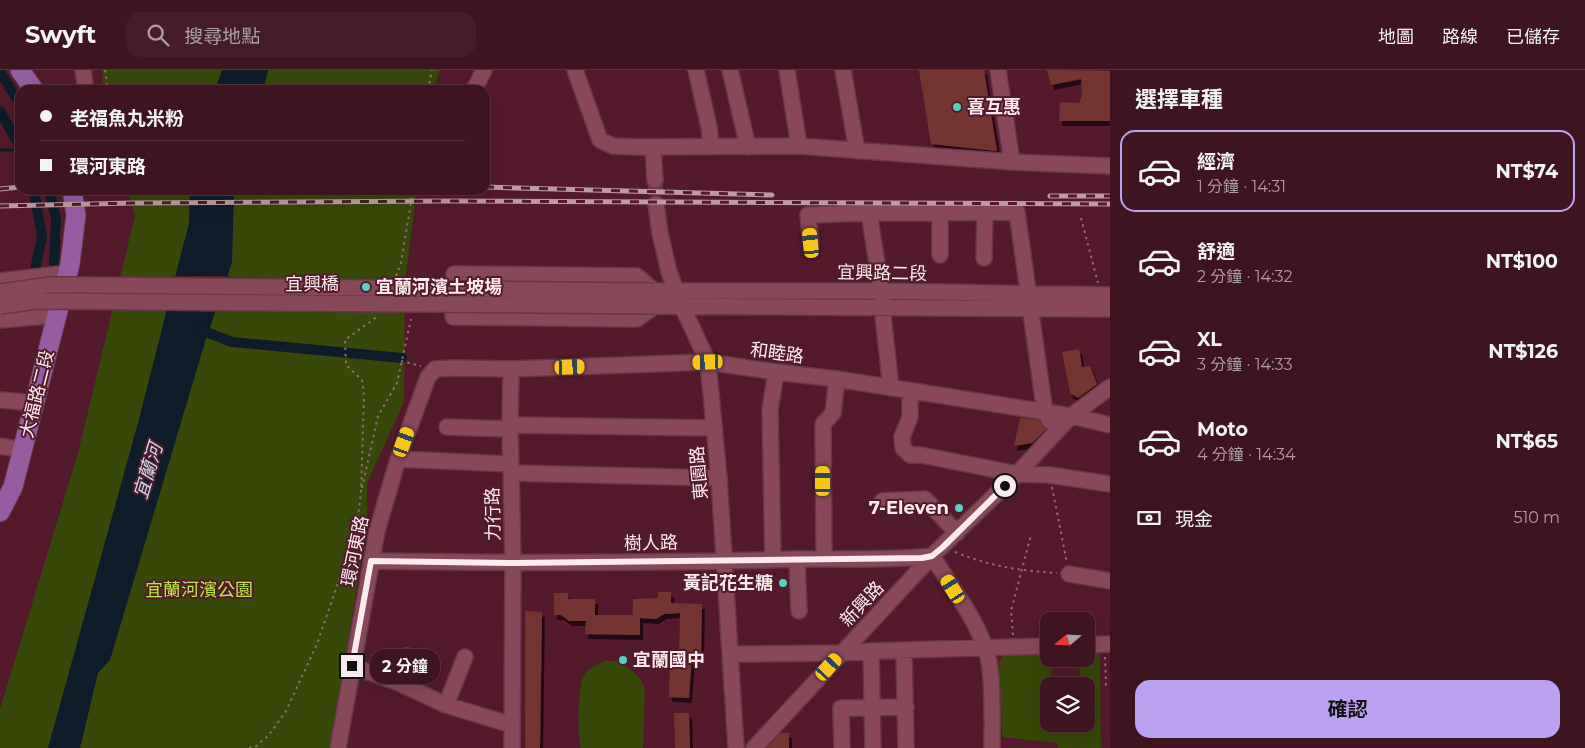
<!DOCTYPE html>
<html lang="zh-TW">
<head>
<meta charset="utf-8">
<style>
  body { margin:0; font-family:Montserrat,"Noto Sans TC",sans-serif; background:#451d29; color:#f1f3f6; height:100vh; display:flex; flex-direction:column; font-size:19px; white-space:nowrap }
  * { box-sizing:border-box; margin:0 }
  p { font-size:16px; color:#ad9ea5 }
  .icon { flex:none; width:28px; height:28px; fill:none; stroke:currentColor; stroke-width:2; stroke-linecap:round; stroke-linejoin:round }
  .map { position:relative; flex:1; overflow:hidden }
  .side { display:flex; flex-direction:column; background:#3e1420; width:475px }
  .side>* { flex:none }
  .hud { position:absolute; left:15px; top:15px; width:475px; height:110px; border-radius:15px; box-shadow:0 5px 20px #0002,0 0 0 1px #57333e; display:grid; align-content:center; height:110px; padding:0 25px; background:#3e1420 }
  .needle { width:32px; rotate:251deg }
  .tools { position:absolute; left:1040px; top:542px; display:grid; gap:10px }
  .tools a { display:grid; place-items:center; width:55px; height:55px; border-radius:10px; background:#3e1420; box-shadow:0 5px 20px #0002,0 0 0 1px #57333e; font-size:25px }
  .end { position:absolute; width:22px; height:22px; margin:-11px; border:6px solid #fbebee; background:#111; box-shadow:0 0 0 2px #111 }
  .from { border-radius:50% }
  .bubble { position:absolute; height:35px; border-radius:15px; background:#3e1420; box-shadow:0 5px 20px #0002,0 0 0 1px #57333e; font-size:16px; font-weight:700; line-height:35px; text-align:center }
  .car { position:absolute; width:15px; height:30px; margin:-15px -8px; border-radius:6px; box-shadow:0 0 4px 1px #0007; background:linear-gradient(#f5c518 24%,#345 0 40%,#f5c518 0 76%,#345 0 86%,#f5c518 0) }
  .hud b { display:flex; align-items:center; gap:18px; height:48px; font-size:19px }
  .hud b+b { border-top:1px solid #57333e }
  .hud i { width:12px; height:12px; background:#f1f3f6 }
  ul { padding:0; list-style:none }
  li { display:flex; align-items:center; gap:15px; height:82px; margin:0 10px 8px; padding:0 15px; border:2px solid transparent; border-radius:15px }
  li div { flex:1 }
  li b { display:block; font-size:19px }
  li em { font-style:normal; font-weight:700 }
  li.on { border-color:#bca0f2 }
  li>.icon { width:45px; height:45px; stroke-width:1.5 }
  h2 { padding:0 25px; font-size:22px; line-height:60px }
  .pay { display:flex; align-items:center; gap:12px; height:55px; padding:0 25px; font-size:19px }
  .pay p { margin-inline-start:auto }
  .action { display:flex; gap:10px; margin-top:auto; padding:10px 25px }
  .action a { flex:1; height:58px; border-radius:15px; background:#bca0f2; color:#111; font-size:20px; font-weight:700; line-height:58px; text-align:center }
  header { display:flex; align-items:center; gap:30px; box-sizing:border-box; height:70px; padding:0 25px; background:#3e1420; border-bottom:1px solid #57333e }
  header strong { font-size:24px }
  nav { display:flex; gap:28px; margin-inline-start:auto; font-size:18px }
  .search { width:350px; height:45px; background:#451d29; display:flex; align-items:center; gap:12px; box-sizing:border-box; padding:0 18px; border-radius:15px; color:#ad9ea5; font-size:19px }
  main { display:flex; flex:1; min-height:0 }
  .map>svg:first-child { display:block }
  .green { fill:#374808; fill-rule:evenodd }
  .water { fill:#0d1c28 }
  .pier { fill:#531a2b }
  .lines { fill:none; stroke-linecap:round; stroke-linejoin:round }
  .stream { stroke:#0d1c28; stroke-width:3 }
  .canal { stroke:#0d1c28; stroke-width:10 }
  .building { fill:#723633; filter:url(#shadow) }
  .minor-tunnel { stroke:#6c3948; stroke-width:15; stroke-dasharray:15 8; stroke-linecap:butt }
  .minor-casing { stroke:#653848; stroke-width:18 }
  .major-casing { stroke:#653848; stroke-width:21 }
  .path { stroke:#936a75; stroke-width:2; stroke-dasharray:2.5 4; stroke-linecap:butt }
  .minor { stroke:#874959; stroke-width:15 }
  .major { stroke:#945da2; stroke-width:19 }
  .rail-casing { stroke:#bb9ba4; stroke-width:5 }
  .rail { stroke:#531a2b; stroke-width:3; stroke-dasharray:9; stroke-linecap:butt }
  .minor-bridge-casing { stroke:#653848; stroke-width:18; stroke-linecap:butt }
  .minor-bridge { stroke:#874959; stroke-width:15 }
  .route { stroke:#fbebee; stroke-width:6 }
  .poi-dot { fill:#58cec0; stroke:#531a2b; stroke-width:2 }
  .labels { text-anchor:middle; dominant-baseline:central; stroke-width:4; stroke-linejoin:round; paint-order:stroke }
  .poi-label { font-size:18px; font-weight:bold; fill:#fbebee; stroke:#531a2b; text-anchor:start }
  .street-label { font-size:18px; fill:#fbebee; stroke:#531a2b }
  .park-label { font-size:18px; fill:#b8e746; stroke:#531a2b }
  .water-label { font-size:19px; font-style:italic; fill:#c4dcf0; stroke:#531a2b }
</style>
</head>
<body>
<header>
<strong>Swyft</strong>
<div class="search"><svg class="icon" aria-label="search" viewBox="0 0 24 24"><circle cx="10" cy="10" r="6"/><path d="M15 15l6 6"/></svg>搜尋地點</div>
<nav><a>地圖</a><a>路線</a><a>已儲存</a></nav>
</header>
<main>
<div class="map">
<svg width="1110" height="678" viewBox="0 0 1110 678">
  <defs>
    <filter id="shadow"><feDropShadow dx="3" dy="5" stdDeviation="0" flood-color="#0009"/></filter>
  </defs>
  <rect width="100%" height="100%" fill="#531a2b"/>
  <path class="green" d="M102,0H440L434,20H103Z
    M127,120H417L405,212L404,332L367,413V453L342,609L333,678H0V639L78,383L135,146Z
    M1100,581L1101,678H1058L1057,673L1002,667L999,591L1004,585L1049,584V589H1052L1051,615L1080,614L1079,589H1086V583ZM1049,616H1086V654H1049Z
    M605,591H615L626,596L640,608L645,619L643,678H581C577,667 578,617 583,607C587,599 597,594 605,591Z"/>
  <path class="water" d="M222,0H268L263,20H215Z
    M190,120H234L232,193L205,272L110,590L98,603L80,678H48L138,353L189,153Z"/>
  <path class="pier" d="M173,206H230L218,242L164,241Z"/>
  <g class="lines">
    <path class="stream" d="M0,80H20"/>
    <path class="canal" d="M0,2L20,34
      M0,41L20,77
      M34,120L42,167L35,200
      M49,120L56,148L54,194
      M196,258L232,272L402,288"/>
  </g>
  <path class="building" d="M919,0H984L997,81L931,74Z
    M1047,0L1110,1V51H1059L1060,32L1079,33L1082,26L1081,9L1051,15Z
    M1079,279L1082,297L1090,296L1097,314L1078,328L1070,323L1062,282Z
    M1020,348L1039,350L1046,359L1032,373L1014,376Z
    M658,522H671V533L702,534L701,586H692L689,628L669,627L670,594L679,595L680,543L664,544L656,549L640,548V565L585,564L586,551H569L561,545H554V523H568V529H595V545H633V529L658,528Z
    M525,541L542,542L540,678H525Z
    M674,643H689L690,678H675Z
    M780,663H789V678H767Z"/>
  <g class="lines">
    <path class="minor-tunnel" d="M655,110L656,134"/>
    <defs>
      <path id="minor" d="M83,0L86,20
        M575,0L600,70L613,76L636,77L799,76L1012,92L1110,96
        M696,0L709,57L711,77
        M730,0L748,77
        M787,0L799,76
        M843,0L857,81
        M998,0L1012,92
        M474,20L484,0
        M653,78L655,110
        M656,134L660,163L669,202L682,236L708,292L719,408L736,678
        M869,143L883,231L882,237L891,318
        M811,173L808,145L869,143L1017,142L1045,343L1050,351
        M940,185V142
        M984,188L985,142
        M0,211L68,203
        M1110,225L881,221H654L637,206L454,204L453,247L637,249L655,236L1110,239
        M0,250L57,245
        M511,299L510,355L513,493L512,678
        M910,321V347L902,367L903,378L910,385H921L1017,404L1050,405L1110,414
        M0,330L34,333
        M510,355L714,358
        M447,357L510,359
        M0,376L23,380
        M398,389L511,394
        M511,403L719,408
        M882,431L925,429L957,463
        M824,488L823,354L833,343L837,309
        M797,489L799,541
        M773,490L770,340L776,302
        M371,491C514,493 657,494 799,489C844,488 888,491 932,486C952,517 986,562 990,598C993,624 992,652 992,678
        M1069,504L1110,511
        M1086,575L1110,574
        M904,580L906,678
        M871,581L873,678
        M730,584L842,583L871,581L1049,576
        M352,596L399,613L446,635L512,655
        M399,613L407,586
        M446,635L465,587
        M338,678L377,461L398,389L428,307L435,299L454,298L511,299L708,292L776,302L837,309L1071,346L1110,355
        M754,678L932,486L1017,404L1071,346L1110,317
        M842,678L841,638L906,637"/>
      <path id="major" d="M20,0L34,20
        M0,442L13,417L70,194L76,145L72,120"/>
    </defs>
    <use href="#minor" class="minor-casing"/>
    <use href="#major" class="major-casing"/>
    <path class="path" d="M105,0L108,20
      M428,20L432,0
      M1081,148L1098,213
      M396,206L401,193L413,120
      M401,291L421,296
      M1052,417L1067,493
      M362,418L378,346L397,313L411,249
      M955,482C990,496 1020,501 1057,503
      M1013,565L1011,541L1031,465
      M1105,587L1106,617
      M249,678L256,676L269,665L286,641L317,574L356,461L361,423L364,326L362,310L346,295L345,270L378,246"/>
    <use href="#minor" class="minor"/>
    <use href="#major" class="major"/>
    <defs>
      <path id="rail" d="M485,117L772,125
        M0,119L20,117
        M1050,126H1110
        M0,136L134,133L447,131L1110,134"/>
    </defs>
    <use href="#rail" class="rail-casing"/>
    <use href="#rail" class="rail"/>
    <defs>
      <path id="minor-bridge" d="M0,222L49,215H83L654,221
        M0,236L37,231L655,236"/>
    </defs>
    <use href="#minor-bridge" class="minor-bridge-casing"/>
    <use href="#minor-bridge" class="minor-bridge"/>
  </g>
  <g class="lines">
    <path class="route" d="M352,596L371,491L513,493L922,488L932,486L943,477L1005,416"/>
  </g>
  <g class="poi-dot">
    <circle cx="957" cy="37" r="5"/>
    <circle cx="366" cy="217" r="5"/>
    <circle cx="959" cy="438" r="5"/>
    <circle cx="783" cy="513" r="5"/>
    <circle cx="623" cy="590" r="5"/>
  </g>
  <g class="labels">
    <g class="poi-label">
      <text x="967" y="37">喜互惠</text>
      <text x="376" y="217">宜蘭河濱土坡場</text>
      <text x="949" y="438" text-anchor="end">7-Eleven</text>
      <text x="773" y="513" text-anchor="end">黃記花生糖</text>
      <text x="633" y="590">宜蘭國中</text>
    </g>
    <g class="street-label">
      <text transform="translate(882 203) rotate(1)">宜興路二段</text>
      <text x="312" y="214">宜興橋</text>
      <text transform="translate(777 283) rotate(8)">和睦路</text>
      <text transform="translate(37 324) rotate(-76)">大福路二段</text>
      <text transform="translate(699 403) rotate(-95)">東園路</text>
      <text transform="translate(493 444) rotate(-91)">力行路</text>
      <text transform="translate(651 473) rotate(-1)">樹人路</text>
      <text transform="translate(355 481) rotate(-78)">環河東路</text>
      <text transform="translate(862 534) rotate(-47)">新興路</text>
    </g>
    <g class="park-label">
      <text x="199" y="520">宜蘭河濱公園</text>
    </g>
    <g class="water-label">
      <text transform="translate(148 401) rotate(-73)">宜蘭河</text>
    </g>
  </g>
</svg>
<div class="tools">
<a><svg class="needle" viewBox="-14 -14 28 28"><path d="M0-13l5 13h-10z" fill="#e53935"/><path d="M0 13l5-13h-10z" fill="#ad9ea5"/></svg></a>
<a><svg class="icon" aria-label="layers" viewBox="0 0 24 24"><path d="M12 4l9 5-9 5-9-5zM3 14l9 5 9-5"/></svg></a>
</div>
<i class="end from" style="left:1005px;top:416px"></i>
<i class="end" style="left:352px;top:596px"></i>
<div class="bubble" style="left:370px;top:579px;width:70px">2 分鐘</div>
<i class="car" style="left:811px;top:173px;rotate:354deg"></i>
<i class="car" style="left:708px;top:292px;rotate:268deg"></i>
<i class="car" style="left:570px;top:297px;rotate:88deg"></i>
<i class="car" style="left:404px;top:372px;rotate:20deg"></i>
<i class="car" style="left:823px;top:411px;rotate:0deg"></i>
<i class="car" style="left:953px;top:519px;rotate:328deg"></i>
<i class="car" style="left:829px;top:597px;rotate:42deg"></i>
<div class="hud">
<b><i class="from"></i>老福魚丸米粉</b>
<b><i></i>環河東路</b>
</div>
</div>
<section class="side">
<h2>選擇車種</h2>
<ul>
<li class="on"><svg class="icon" aria-label="car" viewBox="0 0 24 24"><path d="M5 17H2v-5l4-1 3-4h7l3 4 3 1v5h-3M9 17h6M6 11h13"/><circle cx="7" cy="17" r="2"/><circle cx="17" cy="17" r="2"/></svg><div><b>經濟</b><p>1 分鐘 · 14:31</p></div><em>NT$74</em></li>
<li><svg class="icon" aria-label="car" viewBox="0 0 24 24"><path d="M5 17H2v-5l4-1 3-4h7l3 4 3 1v5h-3M9 17h6M6 11h13"/><circle cx="7" cy="17" r="2"/><circle cx="17" cy="17" r="2"/></svg><div><b>舒適</b><p>2 分鐘 · 14:32</p></div><em>NT$100</em></li>
<li><svg class="icon" aria-label="car" viewBox="0 0 24 24"><path d="M5 17H2v-5l4-1 3-4h7l3 4 3 1v5h-3M9 17h6M6 11h13"/><circle cx="7" cy="17" r="2"/><circle cx="17" cy="17" r="2"/></svg><div><b>XL</b><p>3 分鐘 · 14:33</p></div><em>NT$126</em></li>
<li><svg class="icon" aria-label="car" viewBox="0 0 24 24"><path d="M5 17H2v-5l4-1 3-4h7l3 4 3 1v5h-3M9 17h6M6 11h13"/><circle cx="7" cy="17" r="2"/><circle cx="17" cy="17" r="2"/></svg><div><b>Moto</b><p>4 分鐘 · 14:34</p></div><em>NT$65</em></li>
</ul>
<div class="pay"><svg class="icon" aria-label="cash" viewBox="0 0 24 24"><path d="M3 7h18v10H3z"/><circle cx="12" cy="12" r="2"/></svg>現金<p>510 m</p></div>
<div class="action"><a>確認</a></div>
</section>
</main>
</body>
</html>
